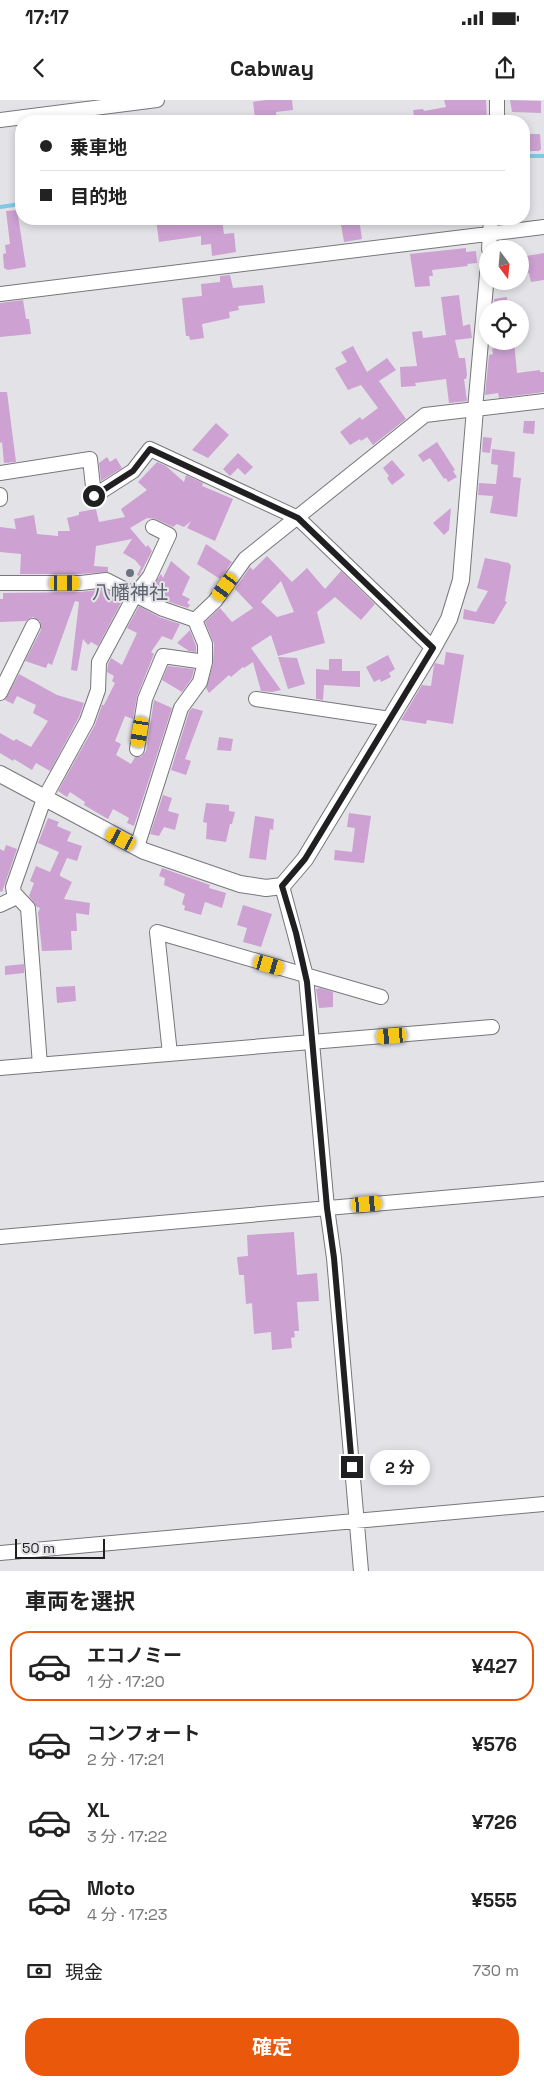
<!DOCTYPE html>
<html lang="ja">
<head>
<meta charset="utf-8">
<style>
  body { margin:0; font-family:"Space Grotesk","Noto Sans JP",sans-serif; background:#f6f6f6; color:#222; height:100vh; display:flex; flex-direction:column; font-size:19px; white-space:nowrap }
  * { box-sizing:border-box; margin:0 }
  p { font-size:16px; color:#767676 }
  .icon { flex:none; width:28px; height:28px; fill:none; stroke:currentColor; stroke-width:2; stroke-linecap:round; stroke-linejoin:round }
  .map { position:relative; height:1471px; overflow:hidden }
  .panel { display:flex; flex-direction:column; background:#fff; flex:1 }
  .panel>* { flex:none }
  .top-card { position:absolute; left:15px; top:15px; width:515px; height:110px; border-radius:20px; box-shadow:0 2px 8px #0003; display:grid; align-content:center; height:110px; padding:0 25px; background:#fff }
  .needle { width:32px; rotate:164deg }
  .buttons { position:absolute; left:479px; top:140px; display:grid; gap:10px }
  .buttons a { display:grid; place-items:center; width:50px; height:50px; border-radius:50%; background:#fff; box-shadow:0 2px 8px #0003; font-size:25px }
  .scale { position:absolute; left:15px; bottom:12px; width:90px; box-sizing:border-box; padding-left:5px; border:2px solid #202022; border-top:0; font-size:14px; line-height:18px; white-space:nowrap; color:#202022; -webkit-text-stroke:4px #e3e3e7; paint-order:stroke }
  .end { position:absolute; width:22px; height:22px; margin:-11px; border:6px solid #202022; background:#fff; box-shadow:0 0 0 2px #fff }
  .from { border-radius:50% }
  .bubble { position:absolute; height:35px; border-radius:18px; background:#fff; box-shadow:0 2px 8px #0003; font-size:16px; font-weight:700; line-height:35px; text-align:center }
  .car { position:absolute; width:15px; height:30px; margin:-15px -8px; border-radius:6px; box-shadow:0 0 4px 1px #0007; background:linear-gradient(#f5c518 24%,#345 0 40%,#f5c518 0 76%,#345 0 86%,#f5c518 0) }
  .top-card b { display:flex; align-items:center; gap:18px; height:48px; font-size:19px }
  .top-card b+b { border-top:1px solid #e0e0e0 }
  .top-card i { width:12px; height:12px; background:#222 }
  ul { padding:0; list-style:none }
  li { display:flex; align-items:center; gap:15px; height:70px; margin:0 10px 8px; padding:0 15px; border:2px solid transparent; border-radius:20px }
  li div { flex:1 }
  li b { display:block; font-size:19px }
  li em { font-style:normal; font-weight:700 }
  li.current { border-color:#ea580c }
  li>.icon { width:45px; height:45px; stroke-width:1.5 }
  h2 { padding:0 25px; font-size:22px; line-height:60px }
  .pay { display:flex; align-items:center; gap:12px; height:55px; padding:0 25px; font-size:19px }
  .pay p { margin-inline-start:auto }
  .primary-button { display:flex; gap:10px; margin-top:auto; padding:10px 25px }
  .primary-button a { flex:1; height:58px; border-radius:20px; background:#ea580c; color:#fff; font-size:20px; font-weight:700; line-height:58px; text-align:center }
  .status { display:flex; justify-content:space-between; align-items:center; height:35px; padding:0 25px; background:#fff; direction:ltr }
  .status svg { height:14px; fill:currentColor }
  header { display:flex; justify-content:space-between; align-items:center; height:65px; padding:0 25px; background:#fff; font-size:22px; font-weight:700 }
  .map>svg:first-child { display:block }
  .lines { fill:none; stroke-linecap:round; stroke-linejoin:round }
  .stream { stroke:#81c8e7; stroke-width:4 }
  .building { fill:#cda1d2; fill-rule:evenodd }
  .minor-casing { stroke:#76777a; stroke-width:16 }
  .tertiary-casing { stroke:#76777a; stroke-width:18 }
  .minor { stroke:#fff; stroke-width:14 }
  .tertiary { stroke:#fff; stroke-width:16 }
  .route { stroke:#202022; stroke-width:6 }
  .worship-dot { fill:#6b7280; stroke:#e3e3e7; stroke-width:2 }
  .labels { text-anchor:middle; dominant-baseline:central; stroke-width:4; stroke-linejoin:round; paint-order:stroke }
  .worship-label { font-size:19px; fill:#5b616d; stroke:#e3e3e7 }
</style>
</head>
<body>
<div class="status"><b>17:17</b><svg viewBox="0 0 49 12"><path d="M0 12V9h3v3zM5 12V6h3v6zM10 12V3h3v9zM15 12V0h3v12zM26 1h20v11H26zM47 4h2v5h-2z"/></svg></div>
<header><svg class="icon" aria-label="back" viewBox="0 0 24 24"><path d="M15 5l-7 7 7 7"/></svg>Cabway<svg class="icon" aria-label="share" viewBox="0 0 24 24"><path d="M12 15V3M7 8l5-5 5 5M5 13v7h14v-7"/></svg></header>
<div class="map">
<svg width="544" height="1471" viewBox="0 0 544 1471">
  <rect width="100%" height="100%" fill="#e3e3e7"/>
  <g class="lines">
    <path class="stream" d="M524,56H544
      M0,107L21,104"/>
  </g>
  <path class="building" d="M266,0H292L293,10L276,12L277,21H259V19H255L253,2Z
    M444,0H486L487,21H415L413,10L423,9L424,11L446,7Z
    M510,0L541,1V13L512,12Z
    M524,34H540L541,49L539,51H525Z
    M17,110L26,167L8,170L4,168L3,154L6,153L5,145L10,144L6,111Z
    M156,119H222L224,134L234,133L236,152L212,156L211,144L201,145V136L159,142Z
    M340,119H359L362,139L344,142Z
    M466,148V152L476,151L477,163L467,164L468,166L432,170L433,176H429L430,186L415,187L410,154Z
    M544,153V180L531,182L529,173L520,175V157Z
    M230,175L233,188L263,185L265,203L238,206L239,210L229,212L230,218L202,224L204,238L190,240L189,236H186L182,198L202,196L201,184L220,182V176Z
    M459,195L463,226L470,224L472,238L455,240L459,258H465L467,275L466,279H464L467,301L449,303L446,279L415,283L416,286L401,287L400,267L417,266L412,232L422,231L423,238L446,235L441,197Z
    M507,197L508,209H495L494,199Z
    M23,200L26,219H29L31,234L0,237V203Z
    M495,241H514L517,273L540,270V272H544V292L499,298L498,293L485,295L489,255L493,254L492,249L495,248Z
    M353,246L367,272L387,258L396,270L379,281L406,319L373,345L367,337L361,341L360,339L350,345L340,332L360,317L362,320L378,308L361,285L348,290L335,268L347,262L341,252Z
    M0,292H7L16,362L4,363L2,342L0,343Z
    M524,321H535L534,334L523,333Z
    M216,323L229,335L208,358L192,350Z
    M483,337L492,338L490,353L482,352Z
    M437,342L455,370L453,371L457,377L448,382L446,378L444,379L430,358L423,362L418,355Z
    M492,349L515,352L513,377L521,378L517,417L490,413L493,396L478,395L479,383L496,384L498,365L491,364Z
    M238,353L253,367L245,375L238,368L230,376L223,369Z
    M107,357L110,362L116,358L122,368L101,381L99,363Z
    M392,360L405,375L392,385L387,378L389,376L383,368Z
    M157,362L166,366L184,382L186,375L203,383L202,386L233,399L215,441L187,428L191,421L184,427L177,424L173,427L156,419L147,418L130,428L146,447L148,445L152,451L139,476L137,475L141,467L135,460L123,453L132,439L96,446L94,466L108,467V472L80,474H20L21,454L0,452V427L16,429L14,419L34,415L37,434L58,436V431H70L67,418L79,415V412L96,409L99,422L125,417L121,409L147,390L138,382Z
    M451,408L449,430L444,435L433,423Z
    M206,444L232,462L220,479L197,464Z
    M267,456L292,482L307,468L325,489L341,471L375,504L361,520L335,497L317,512L325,543L278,556L271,535L251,548L281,590L272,592L261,591L253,562L244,568L243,567L231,577L229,575L209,593L206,588L213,564L214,544L205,522L220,508L232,522L253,508L235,489L250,467L253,470ZM281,481L294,512L277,517L261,502Z
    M485,458L509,463L511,466L505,501L507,502L494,524L463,519L464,509L476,512L488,491L477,488Z
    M171,461L190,477L182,495L190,499L187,503L190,505L188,508L166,501L149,492L161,474L163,478Z
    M104,489L120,497L119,500L122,501L98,546L91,542L88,545L83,539L77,571L71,570L79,502L75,501L52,565L48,563L46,568L25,561L41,530L40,521L33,517L26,521L0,522V499H3V493L81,492Z
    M139,506L159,517L180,524L172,540L162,536L151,552L154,554L137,596L133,619L125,616L115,641L121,644L116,655L131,664L135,657H141L146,651L154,600L172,608L134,726L127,723L129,718L113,709L108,719L84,705L85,702L70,692L67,697L58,691L95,625L102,605H104L115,583L112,581L114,576L107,572L108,564L111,558L122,565L137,533L127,528Z
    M190,530L196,546V552L189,551L177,543Z
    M446,552L464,555L453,624L427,620L426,624L401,620L422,585L431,586L434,565L435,563L444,565Z
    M388,555L395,569L389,573L391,577L381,582L380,579L374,582L366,567Z
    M278,557L297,558L305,584L288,589Z
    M329,559H342V571H360V587L324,585L323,600L316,599V569L329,570Z
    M168,566L194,569L192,578L182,592L162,580Z
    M19,574L57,595L84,603L79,617L50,671L36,663L32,670L14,659L13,661L0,653V633L14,641L16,639L31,647L48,621L33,613L36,605L17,596L13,604L5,600Z
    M192,608L203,611L185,659L191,661L186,675L171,670L189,612Z
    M219,637L233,639L231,651L217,650Z
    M163,695L172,698L168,711L179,714L175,730L164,727L159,736L150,734Z
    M206,703L229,705V711L235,712L232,724H230L226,742L206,739L207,723L203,722Z
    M349,713L371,716L364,763L334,760L335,750L352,752L355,728L347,727Z
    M255,716L274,719L273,730L270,729L266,760L249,758Z
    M48,718L59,722L57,726L71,732L67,741L82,746L77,761L67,758L60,774V776L72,782L64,799L90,803L89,815L76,813L77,831H71L72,850L42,851L38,813L40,808L37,807L29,796L34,783L30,781L36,766L50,772L59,752L38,743Z
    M6,745L17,749L2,792L0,791V749L4,751Z
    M162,768L210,785L209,788L226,793L222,808L205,802L201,815L184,810L185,806L182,804L185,794L164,785L165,778L159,776Z
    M243,805L272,814L261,847L243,842L247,828L237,825Z
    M24,864V873L5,875V866Z
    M75,886L76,901L57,903L56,887Z
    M320,888L333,892V907L319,908L316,889Z
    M294,1132L297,1175L317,1173L319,1201L297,1202L299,1231H294L295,1237L291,1238L292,1248L272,1250L271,1232L254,1234L252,1203L246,1204L244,1175H239L237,1157L248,1156L247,1135Z"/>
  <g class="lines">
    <defs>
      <path id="minor" d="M0,20L157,0
        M497,21V0
        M489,149L491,119
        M0,194L544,127
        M475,309L488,163
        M0,373L90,359L94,396L133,371L150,349L298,418L433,548
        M0,395V399
        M0,483H81L106,480L163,509L195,520L215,501L245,459L425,315L544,301
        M0,593L33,526
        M256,599L390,619
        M137,649L145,599L163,556L205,562
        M137,747L181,608L200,582L205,562V544L195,520
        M282,786L306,876L327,1108L334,1158L361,1471
        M0,805L17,797
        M170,954L157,832L381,897
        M40,965L28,808L14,793L13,787L44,699L87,621L98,590L99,562L135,495L150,476L169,435L153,427
        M0,968L492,927
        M0,1137L544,1089
        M0,1453L544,1404"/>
      <path id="tertiary" d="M0,674L144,751L240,784L266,788L282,786L305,759L433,548L449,519L461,480L475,309"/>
    </defs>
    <use href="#minor" class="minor-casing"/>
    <use href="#tertiary" class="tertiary-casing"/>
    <use href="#minor" class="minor"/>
    <use href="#tertiary" class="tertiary"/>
  </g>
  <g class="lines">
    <path class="route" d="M94,396L133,371L150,349L298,418L433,548L305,759L282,786L296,833L307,882L327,1108L334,1158L352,1367"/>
  </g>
  <circle class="worship-dot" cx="130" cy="473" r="5"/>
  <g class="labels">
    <g class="worship-label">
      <text x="130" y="492">八幡神社</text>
    </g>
  </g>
</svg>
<div class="buttons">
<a><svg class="needle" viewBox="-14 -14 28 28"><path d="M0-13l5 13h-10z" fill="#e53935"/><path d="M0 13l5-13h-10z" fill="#767676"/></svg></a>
<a><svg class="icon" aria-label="locate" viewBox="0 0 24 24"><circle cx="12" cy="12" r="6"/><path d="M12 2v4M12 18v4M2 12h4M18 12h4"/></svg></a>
</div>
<div class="scale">50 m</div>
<i class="end from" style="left:94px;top:396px"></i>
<i class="end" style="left:352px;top:1367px"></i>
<div class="bubble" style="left:370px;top:1350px;width:60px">2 分</div>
<i class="car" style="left:65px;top:483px;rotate:90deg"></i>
<i class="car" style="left:225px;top:487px;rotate:216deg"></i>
<i class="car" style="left:140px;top:632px;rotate:190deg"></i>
<i class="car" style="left:121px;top:739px;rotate:297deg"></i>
<i class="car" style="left:269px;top:865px;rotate:106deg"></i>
<i class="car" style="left:392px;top:936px;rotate:265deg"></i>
<i class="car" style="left:367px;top:1104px;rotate:85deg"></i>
<div class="top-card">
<b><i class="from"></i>乗車地</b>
<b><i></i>目的地</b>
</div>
</div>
<section class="panel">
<h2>車両を選択</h2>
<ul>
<li class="current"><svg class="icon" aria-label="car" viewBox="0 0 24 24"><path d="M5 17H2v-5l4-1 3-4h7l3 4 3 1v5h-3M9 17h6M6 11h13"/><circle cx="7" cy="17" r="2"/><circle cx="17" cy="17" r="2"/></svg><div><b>エコノミー</b><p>1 分 · 17:20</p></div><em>¥427</em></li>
<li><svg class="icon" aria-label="car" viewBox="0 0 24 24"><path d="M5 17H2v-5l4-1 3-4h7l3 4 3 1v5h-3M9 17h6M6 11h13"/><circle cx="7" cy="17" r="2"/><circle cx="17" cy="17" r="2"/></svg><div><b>コンフォート</b><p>2 分 · 17:21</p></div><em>¥576</em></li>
<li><svg class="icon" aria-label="car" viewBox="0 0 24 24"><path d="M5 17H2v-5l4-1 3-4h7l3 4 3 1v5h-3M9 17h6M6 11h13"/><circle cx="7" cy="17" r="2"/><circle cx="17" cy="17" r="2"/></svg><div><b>XL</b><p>3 分 · 17:22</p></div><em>¥726</em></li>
<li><svg class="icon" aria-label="car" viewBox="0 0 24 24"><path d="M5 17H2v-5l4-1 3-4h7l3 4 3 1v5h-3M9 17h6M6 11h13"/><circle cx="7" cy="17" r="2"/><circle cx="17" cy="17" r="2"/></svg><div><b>Moto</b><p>4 分 · 17:23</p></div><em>¥555</em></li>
</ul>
<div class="pay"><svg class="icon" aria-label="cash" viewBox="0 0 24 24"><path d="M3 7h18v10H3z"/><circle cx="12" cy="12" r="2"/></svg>現金<p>730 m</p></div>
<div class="primary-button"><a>確定</a></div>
</section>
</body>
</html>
